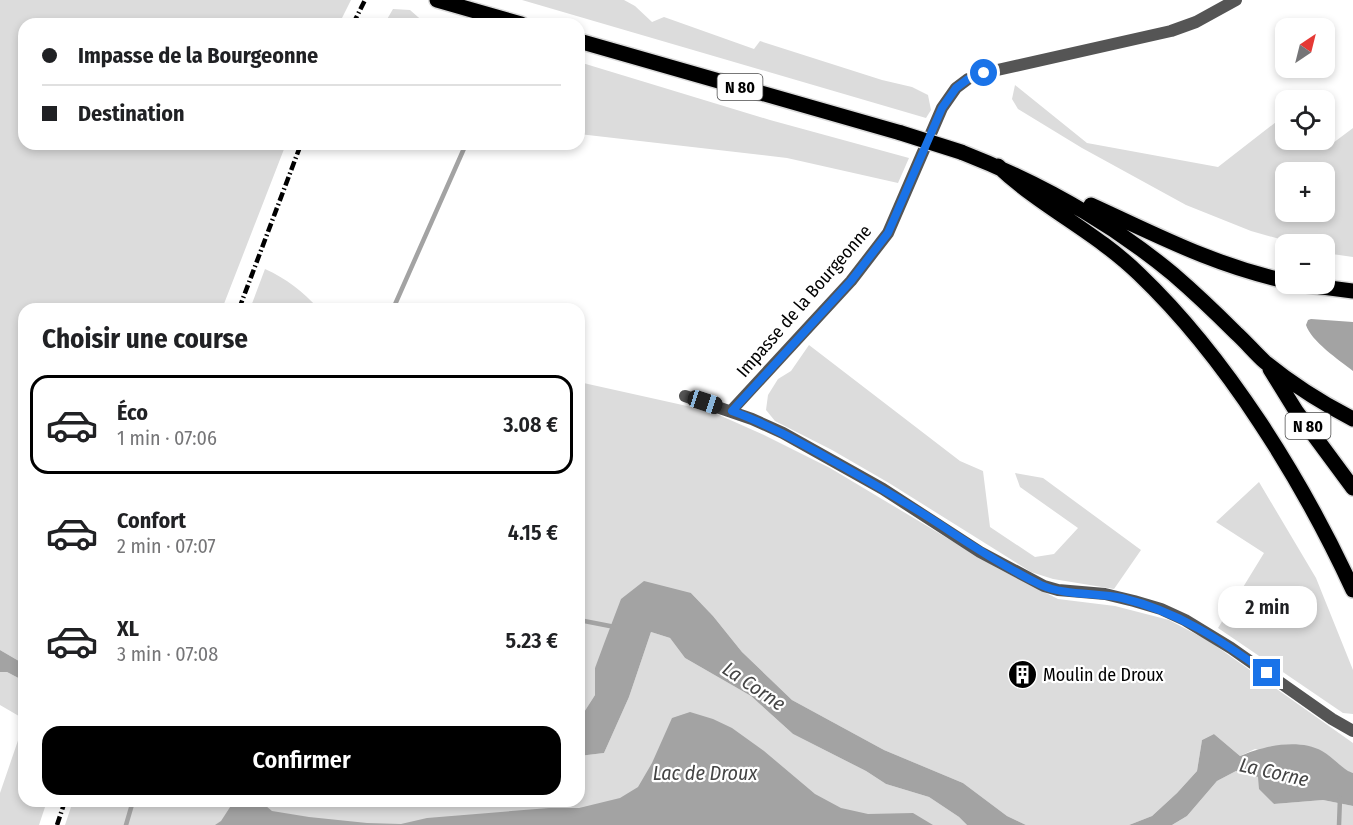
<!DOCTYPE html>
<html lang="fr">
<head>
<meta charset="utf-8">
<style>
  body { margin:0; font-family:"Fira Sans Condensed",sans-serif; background:#f6f6f6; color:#202124; height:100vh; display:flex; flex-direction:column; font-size:22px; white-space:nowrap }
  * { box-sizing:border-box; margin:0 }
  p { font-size:20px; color:#757577 }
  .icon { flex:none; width:33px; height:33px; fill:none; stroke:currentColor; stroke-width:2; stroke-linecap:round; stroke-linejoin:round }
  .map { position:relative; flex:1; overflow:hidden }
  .panel { position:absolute; left:18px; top:303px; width:567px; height:504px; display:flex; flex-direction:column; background:#fff; border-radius:18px; box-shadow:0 3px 9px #0003 }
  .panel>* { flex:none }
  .top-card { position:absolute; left:18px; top:18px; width:567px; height:132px; border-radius:18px; box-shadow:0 3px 9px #0003; display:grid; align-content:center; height:132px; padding:0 24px; background:#fff }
  .needle { width:39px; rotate:35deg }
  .controls { position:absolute; left:1275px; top:18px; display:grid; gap:12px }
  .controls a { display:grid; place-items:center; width:60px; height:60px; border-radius:12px; background:#fff; box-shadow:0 3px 9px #0003; font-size:30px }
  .end { position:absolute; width:27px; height:27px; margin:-14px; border:8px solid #1a73e8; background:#fff; box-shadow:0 0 0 3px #fff }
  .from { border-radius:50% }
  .bubble { position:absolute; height:42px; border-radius:18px; background:#fff; box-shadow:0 3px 9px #0003; font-size:20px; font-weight:600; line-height:42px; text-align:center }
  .car { position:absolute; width:18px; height:36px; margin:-18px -9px; border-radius:8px; box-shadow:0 0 4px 2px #0007; background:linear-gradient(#222 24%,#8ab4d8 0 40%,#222 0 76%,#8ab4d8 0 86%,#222 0) }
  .top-card b { display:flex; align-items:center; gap:21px; height:57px; font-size:22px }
  .top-card b+b { border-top:2px solid #e0e0e0 }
  .top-card i { width:15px; height:15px; background:#202124 }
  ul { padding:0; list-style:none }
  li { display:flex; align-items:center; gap:18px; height:99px; margin:0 12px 9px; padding:0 12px; border:3px solid transparent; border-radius:18px }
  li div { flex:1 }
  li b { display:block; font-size:22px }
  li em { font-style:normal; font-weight:600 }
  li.on { border-color:#000 }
  li>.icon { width:54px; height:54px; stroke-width:1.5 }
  h2 { padding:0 24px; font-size:27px; line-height:72px }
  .primary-button { display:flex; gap:12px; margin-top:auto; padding:12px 24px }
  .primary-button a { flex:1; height:69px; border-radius:18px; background:#000; color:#fff; font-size:24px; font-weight:600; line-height:69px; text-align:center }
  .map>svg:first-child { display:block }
  .green { fill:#dcdcdc; fill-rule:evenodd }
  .water { fill:#a3a3a3 }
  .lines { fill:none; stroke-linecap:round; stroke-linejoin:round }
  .stream { stroke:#a3a3a3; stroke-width:4.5 }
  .primary-casing { stroke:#dbdbdb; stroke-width:18 }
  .minor { stroke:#555; stroke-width:12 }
  .primary { stroke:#000; stroke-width:15 }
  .rail { stroke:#000; stroke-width:4.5; stroke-dasharray:9 3 1.5 3; stroke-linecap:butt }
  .primary-bridge-casing { stroke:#dbdbdb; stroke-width:18; stroke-linecap:butt }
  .primary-bridge { stroke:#000; stroke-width:15 }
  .route { stroke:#1a73e8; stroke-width:8 }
  .labels { text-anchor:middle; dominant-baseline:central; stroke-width:4.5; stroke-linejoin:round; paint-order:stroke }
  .shield { fill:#fff; stroke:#4c4c4c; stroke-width:1.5 }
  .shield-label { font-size:16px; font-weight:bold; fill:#000 }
  .street-label { font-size:18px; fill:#000; stroke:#fff }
  .poi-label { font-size:18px; fill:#000; stroke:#fff; text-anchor:start }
  .water-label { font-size:20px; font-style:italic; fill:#444; stroke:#fff }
</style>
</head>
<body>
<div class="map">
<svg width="1353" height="825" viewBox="0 0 1353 825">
  <rect width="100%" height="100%" fill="#fff"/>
  <path class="green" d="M0,0H351L339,24H24V144H286L222,309H24V664L0,650Z
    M522,0H624L635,6L652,22L664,17L754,49L760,41L882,80L912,87L928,95L931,110L926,118Z
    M393,9L410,10L426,24H389L386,21Z
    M579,62L770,120L909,158L898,183L787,158L579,134Z
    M1015,85L1087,143L1218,167L1285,115L1286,140H1321L1329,146L1353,128V257L1325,253L1324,244H1297L1251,231L1186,205L1082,148L1018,109L1012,99ZM1286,172H1324V212H1286Z
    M265,269C287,279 302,291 319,309H250Z
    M809,345L960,461L983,471L990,527L1035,557L1054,554L1078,528L1020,487L1015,473L1043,478L1141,550L1114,589L1053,579L1031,572L889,483L832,450L775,421L766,410L768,395L778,379L791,371Z
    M579,382L696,408L719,415L764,435L830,468L999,569L1058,599L1115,606L1169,620L1209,641L1353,743V773L1255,749L1240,756L1214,734L1202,740L1197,771L1177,793L1152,816L1129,825H1026L1007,816L963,783L884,750L792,700L742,652L713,616L691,593L595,668V695L579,720Z
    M1259,482L1316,578L1353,670V714L1343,713L1218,628L1264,553L1216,522Z
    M651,632L670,638L685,658L751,696L793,734L866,771L886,784L929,797L959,817L967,825H65L73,801H579V756L604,753L629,697Z
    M0,672H7L24,681V719L0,705Z
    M24,723V801H47L39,825H0V793Z
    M1236,771L1258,777L1274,804L1323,800L1353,806V825H1172L1187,816L1217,781Z"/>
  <path class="water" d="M1311,319L1353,322V371C1339,360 1311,341 1306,325L1308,320Z
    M644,581L691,593L713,616L742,652L792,700L884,750L963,783L1007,816L1026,825H967L959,817L929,797L886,784L866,771L793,734L751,696L685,658L670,638L651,632L629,697L604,753L579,756V720L595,695V668L605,641L621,599Z
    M0,650L24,664V681L7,672H0Z
    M690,712L713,719L732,728L764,751L815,794L841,808L868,814L913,813L933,825H215L221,821L234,801H260L272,811L309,817L367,823L401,824L427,818L549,808H579L620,798L638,787L652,763L672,718Z
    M1214,734L1240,756C1262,746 1299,738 1322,751C1331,756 1339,765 1348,771L1353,773V806L1323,800L1274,804L1259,789L1258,777L1236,771L1217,781L1187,816L1172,825H1129L1152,816L1177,793L1197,771L1202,740Z"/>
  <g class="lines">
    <path class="stream" d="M393,309L466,144
      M579,620L615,627
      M126,825L133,801
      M1339,825L1340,798"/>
    <defs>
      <path id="primary" d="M437,0L521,24
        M579,41L901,133
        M961,152C1038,182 1109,221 1173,274C1195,293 1216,313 1236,333C1246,342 1255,353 1265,362C1292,384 1322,403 1353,419
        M998,166C1041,207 1096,232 1139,274C1227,358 1302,480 1353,590
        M1091,205C1157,235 1213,265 1286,281
        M1299,284L1353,291
        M1270,369L1296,411L1353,488"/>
    </defs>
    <use href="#primary" class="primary-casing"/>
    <path class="minor" d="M685,396L752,419L783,433L883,489L980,552L1044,586L1058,590L1105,594L1134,601L1161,609L1185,620L1231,648L1332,719L1353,731
      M731,411L851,281L888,233L942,108L956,88L968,79L984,73L1171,31L1196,22L1236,0"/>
    <use href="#primary" class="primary"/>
    <path class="rail" d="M353,24L365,0
      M239,309L301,144
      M57,825L65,801"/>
    <defs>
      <path id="primary-bridge" d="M901,133L961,152"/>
    </defs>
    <use href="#primary-bridge" class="primary-bridge-casing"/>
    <use href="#primary-bridge" class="primary-bridge"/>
  </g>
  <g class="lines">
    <path class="route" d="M984,73L968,79L956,88L942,108L888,233L851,281L732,411C770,425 806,446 842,466C879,487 916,508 951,532C980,551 1010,570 1041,585C1062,595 1098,593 1122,598C1179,612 1220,640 1267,673"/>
  </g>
  <defs>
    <symbol id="building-disc" viewBox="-11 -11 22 22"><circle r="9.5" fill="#000" stroke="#fff"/><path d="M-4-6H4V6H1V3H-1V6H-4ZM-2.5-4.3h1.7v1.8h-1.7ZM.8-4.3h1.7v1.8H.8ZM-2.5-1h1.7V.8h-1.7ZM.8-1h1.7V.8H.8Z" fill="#fff"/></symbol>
  </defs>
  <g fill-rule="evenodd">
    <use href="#building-disc" x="1006" y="658" width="33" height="33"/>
  </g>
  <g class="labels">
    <g class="shield">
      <rect x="717.5" y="74" width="45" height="26" rx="4.5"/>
      <rect x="1285.5" y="413" width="45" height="26" rx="4.5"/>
    </g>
    <g class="shield-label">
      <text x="740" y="87">N 80</text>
      <text x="1308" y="426">N 80</text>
    </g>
    <g class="street-label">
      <text transform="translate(804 301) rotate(-49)">Impasse de la Bourgeonne</text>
    </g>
    <g class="poi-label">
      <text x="1043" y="675">Moulin de Droux</text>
    </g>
    <g class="water-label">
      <text transform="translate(754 686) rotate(34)">La Corne</text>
      <text transform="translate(1274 772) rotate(13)">La Corne</text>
      <text x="705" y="773">Lac de Droux</text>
    </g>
  </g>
</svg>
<div class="controls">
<a><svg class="needle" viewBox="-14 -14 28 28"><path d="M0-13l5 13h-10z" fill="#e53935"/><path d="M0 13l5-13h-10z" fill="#757577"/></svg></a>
<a><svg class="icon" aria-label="locate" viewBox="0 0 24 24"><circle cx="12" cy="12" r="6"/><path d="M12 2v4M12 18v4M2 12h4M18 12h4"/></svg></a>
<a>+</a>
<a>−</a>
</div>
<i class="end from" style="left:984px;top:73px"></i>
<i class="end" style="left:1267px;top:673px"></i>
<div class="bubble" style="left:1218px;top:586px;width:99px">2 min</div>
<i class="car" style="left:705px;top:402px;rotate:108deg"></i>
<div class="top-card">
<b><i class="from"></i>Impasse de la Bourgeonne</b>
<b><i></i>Destination</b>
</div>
<section class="panel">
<h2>Choisir une course</h2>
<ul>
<li class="on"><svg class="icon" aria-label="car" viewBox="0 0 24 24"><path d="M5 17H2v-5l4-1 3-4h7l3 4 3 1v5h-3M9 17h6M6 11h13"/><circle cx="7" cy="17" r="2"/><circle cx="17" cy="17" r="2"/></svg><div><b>Éco</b><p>1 min · 07:06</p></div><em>3.08 €</em></li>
<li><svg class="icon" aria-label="car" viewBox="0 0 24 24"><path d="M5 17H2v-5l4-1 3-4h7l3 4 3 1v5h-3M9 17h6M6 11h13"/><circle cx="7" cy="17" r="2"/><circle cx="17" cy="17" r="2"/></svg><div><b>Confort</b><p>2 min · 07:07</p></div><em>4.15 €</em></li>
<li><svg class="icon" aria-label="car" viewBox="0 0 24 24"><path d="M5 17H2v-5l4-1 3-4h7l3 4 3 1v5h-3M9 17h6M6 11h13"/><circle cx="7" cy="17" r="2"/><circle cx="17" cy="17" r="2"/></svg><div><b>XL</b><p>3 min · 07:08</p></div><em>5.23 €</em></li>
</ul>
<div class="primary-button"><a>Confirmer</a></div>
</section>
</div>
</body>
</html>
